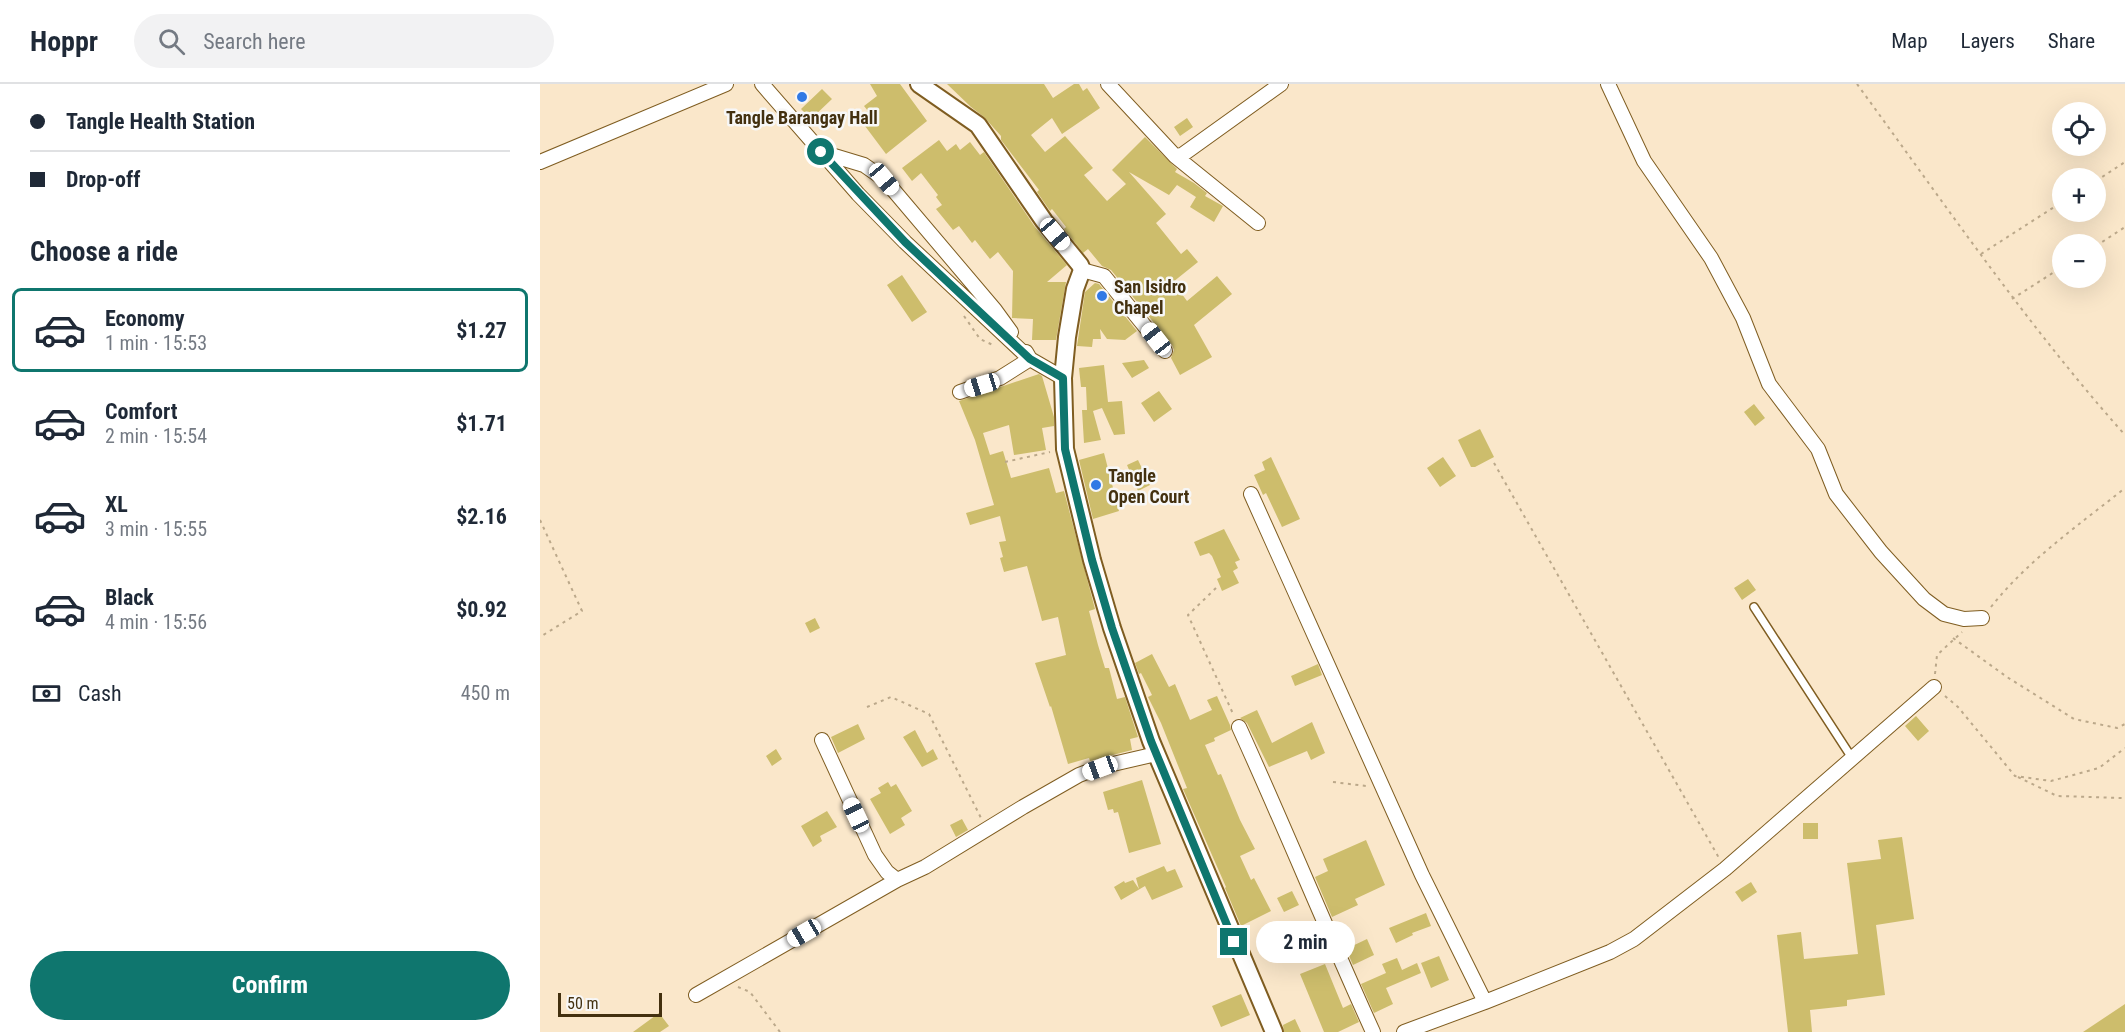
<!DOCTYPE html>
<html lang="en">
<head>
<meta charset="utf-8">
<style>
  body { margin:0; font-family:"Roboto Condensed",sans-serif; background:#f2f2f3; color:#1f2937; height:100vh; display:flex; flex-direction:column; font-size:22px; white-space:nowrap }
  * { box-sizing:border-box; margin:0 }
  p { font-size:20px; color:#747a83 }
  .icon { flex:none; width:33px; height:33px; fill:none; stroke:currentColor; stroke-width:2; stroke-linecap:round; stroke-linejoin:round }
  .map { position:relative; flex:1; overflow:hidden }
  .details { display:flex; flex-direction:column; background:#fff; width:540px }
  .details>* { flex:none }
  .hud { display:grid; align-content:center; height:132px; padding:0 30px; background:#fff }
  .buttons { position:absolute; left:1512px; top:18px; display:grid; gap:12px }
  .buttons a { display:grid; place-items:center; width:54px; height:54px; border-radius:50%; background:#fff; box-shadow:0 6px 24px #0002; font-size:30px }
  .scale { position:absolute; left:18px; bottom:15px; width:104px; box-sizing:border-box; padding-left:6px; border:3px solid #43300f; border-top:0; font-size:16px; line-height:21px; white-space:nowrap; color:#43300f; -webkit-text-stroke:4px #f7f7f7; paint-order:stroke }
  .end { position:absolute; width:27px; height:27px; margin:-14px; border:8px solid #0f766e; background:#fff; box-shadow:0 0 0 3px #fff }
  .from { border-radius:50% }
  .bubble { position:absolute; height:42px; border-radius:21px; background:#fff; box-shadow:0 6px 24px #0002; font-size:20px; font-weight:700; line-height:42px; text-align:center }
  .car { position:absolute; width:18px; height:36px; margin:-18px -9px; border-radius:8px; box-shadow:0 0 4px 2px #0007; background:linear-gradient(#fff 24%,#345 0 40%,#fff 0 76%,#345 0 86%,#fff 0) }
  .hud b { display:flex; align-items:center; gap:21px; height:57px; font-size:22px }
  .hud b+b { border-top:2px solid #e0e1e3 }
  .hud i { width:15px; height:15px; background:#1f2937 }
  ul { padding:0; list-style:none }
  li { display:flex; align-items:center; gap:18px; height:84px; margin:0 12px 9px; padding:0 18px; border:3px solid transparent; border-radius:9px }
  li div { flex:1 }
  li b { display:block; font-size:22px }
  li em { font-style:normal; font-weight:700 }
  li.current { border-color:#0f766e }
  li>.icon { width:54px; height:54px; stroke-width:1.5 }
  h2 { padding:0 30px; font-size:27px; line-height:72px }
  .pay { display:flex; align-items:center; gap:15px; height:66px; padding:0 30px; font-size:22px }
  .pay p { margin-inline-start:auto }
  .button { display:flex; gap:12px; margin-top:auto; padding:12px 30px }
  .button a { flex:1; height:69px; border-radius:36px; background:#0f766e; color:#fff; font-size:24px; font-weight:700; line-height:69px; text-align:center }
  header { display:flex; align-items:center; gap:36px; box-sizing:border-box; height:84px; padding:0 30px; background:#fff; border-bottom:2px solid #e0e1e3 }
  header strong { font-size:28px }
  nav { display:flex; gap:33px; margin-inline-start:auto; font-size:21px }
  .search { width:420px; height:54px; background:#f2f2f3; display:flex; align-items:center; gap:15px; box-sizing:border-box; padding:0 21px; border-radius:33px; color:#747a83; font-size:22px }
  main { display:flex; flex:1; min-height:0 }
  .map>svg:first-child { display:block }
  .building { fill:#cdbd6c }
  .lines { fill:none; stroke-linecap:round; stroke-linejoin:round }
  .service-casing { stroke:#7f5d21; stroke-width:10 }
  .minor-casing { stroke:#7f5d21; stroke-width:16 }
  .tertiary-casing { stroke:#7f5d21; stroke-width:20 }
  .path { stroke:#bba88a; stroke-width:2; stroke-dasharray:3 4.5; stroke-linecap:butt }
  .service { stroke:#fff; stroke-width:7 }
  .minor { stroke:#fff; stroke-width:14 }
  .tertiary { stroke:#fff; stroke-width:16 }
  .route { stroke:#0f766e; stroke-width:8 }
  .poi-dot { fill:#3079e5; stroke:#f7f7f7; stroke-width:2 }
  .labels { text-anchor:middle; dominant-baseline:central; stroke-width:5; stroke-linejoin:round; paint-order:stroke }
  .poi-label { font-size:18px; font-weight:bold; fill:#43300f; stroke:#f7f7f7; text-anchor:start }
</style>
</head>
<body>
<header>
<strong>Hoppr</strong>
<div class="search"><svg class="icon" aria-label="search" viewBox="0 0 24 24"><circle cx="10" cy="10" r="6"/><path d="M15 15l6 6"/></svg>Search here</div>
<nav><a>Map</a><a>Layers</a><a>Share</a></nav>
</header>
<main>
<section class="details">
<div class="hud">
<b><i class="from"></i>Tangle Health Station</b>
<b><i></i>Drop-off</b>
</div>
<h2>Choose a ride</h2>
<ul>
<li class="current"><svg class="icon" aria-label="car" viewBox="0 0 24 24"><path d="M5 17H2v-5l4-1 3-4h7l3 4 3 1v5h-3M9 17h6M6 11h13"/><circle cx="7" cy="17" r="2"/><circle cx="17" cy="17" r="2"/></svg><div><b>Economy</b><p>1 min · 15:53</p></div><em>$1.27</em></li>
<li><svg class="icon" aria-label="car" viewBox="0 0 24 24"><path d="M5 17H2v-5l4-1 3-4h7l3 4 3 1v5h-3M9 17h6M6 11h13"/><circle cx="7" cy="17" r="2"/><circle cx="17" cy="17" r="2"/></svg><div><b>Comfort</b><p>2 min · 15:54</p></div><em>$1.71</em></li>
<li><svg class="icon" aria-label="car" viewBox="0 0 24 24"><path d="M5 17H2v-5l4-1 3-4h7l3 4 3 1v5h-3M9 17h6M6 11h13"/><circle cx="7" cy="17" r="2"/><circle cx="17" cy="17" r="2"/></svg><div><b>XL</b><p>3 min · 15:55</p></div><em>$2.16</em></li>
<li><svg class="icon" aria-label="car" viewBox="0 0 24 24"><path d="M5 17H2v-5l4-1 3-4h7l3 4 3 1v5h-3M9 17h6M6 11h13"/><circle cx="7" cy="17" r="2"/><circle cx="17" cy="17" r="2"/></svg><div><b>Black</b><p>4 min · 15:56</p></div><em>$0.92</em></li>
</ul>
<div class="pay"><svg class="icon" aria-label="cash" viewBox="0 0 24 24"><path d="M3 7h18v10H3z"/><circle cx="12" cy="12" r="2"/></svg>Cash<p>450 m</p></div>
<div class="button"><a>Confirm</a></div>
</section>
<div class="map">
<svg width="1585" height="948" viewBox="0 0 1585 948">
  <rect width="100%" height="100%" fill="#fae7ca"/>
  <path class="building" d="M330,0H360L387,37L346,70L319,34L328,27L324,22L337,12Z
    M407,0H504L513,14L534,0H539L543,7L547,4L560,24L522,50L512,34L491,51L505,68L525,52L553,84L544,91L567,117L586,100L572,86L605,53L637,85L635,88L654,99L667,109L665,112L683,122L674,138L650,123L656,113L637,101L629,111L589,88L626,130L616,139L641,170L647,165L658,178L633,198L647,217L677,192L692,210L654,241L672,273L640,291L631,274L634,266L632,261L571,186L562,182L548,165L543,169L524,145L526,143L512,125L510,127L497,108L499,106L461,56V52L444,33L431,23Z
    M282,5L292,15L271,35L261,25Z
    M647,34L653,43L640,52L634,43Z
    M399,56L407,67L416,60L420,66L430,58L440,71L444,68L495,143L527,181L507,198H526L516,256H492L493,235L472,234L473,187L458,168L450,175L435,156L432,159L419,142L413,146L396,125L402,121L396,113L398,111L381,89L372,97L362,84Z
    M362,191L387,228L372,238L347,201Z
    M555,199L559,200L597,247L585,256L567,255L560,245L561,255H553L552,263L537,262L545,208Z
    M604,276L609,284L592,294L582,279Z
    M564,281L568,318L582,317L585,350L574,351L562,324L553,327L561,356L544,359L542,326H547L546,303H541L539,284Z
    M499,290L502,292L514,333V342L502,344L506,366L474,371L469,341L443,349L450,371L463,367L471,394L509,384L516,409L524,407L555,525L549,527L558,561L565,584H569L577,615L585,613L598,653L590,655L592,666L550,677L549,674L528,680L511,622L510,623L495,579L526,571L518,533L502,537L487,482L464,488L460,474L463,473L459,458L466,457L460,432L430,441L426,429L454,421L435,356L419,317Z
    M619,307L632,325L614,338L601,319Z
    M1214,320L1225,334L1215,342L1204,328Z
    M940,345L954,373L935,383H931L918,356Z
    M564,369L579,427L553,435L539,376Z
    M731,373L760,435L742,443L726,409L723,411L714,391L725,386L722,378Z
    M903,373L916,392L900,403L887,384Z
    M598,376L610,401L598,407L587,381Z
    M684,445L700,476L695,478L698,484L693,487L699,499L682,507L677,495L681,493L672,472L669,469L660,472L654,458Z
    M1208,495L1216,506L1202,516L1194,504Z
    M275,534L280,544L270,549L265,539Z
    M612,570L629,603L635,600L650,636L672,626L667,616L677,612L690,641L691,646L674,654L675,657L665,661L678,691L681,690L700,736L715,765L700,772L711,796L714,794L731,827L701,842L685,804L686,803L643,705L647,704L621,639L608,613L612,611L601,589L599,590L595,579Z
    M778,580L782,591L755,602L751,592Z
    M717,626L732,659L772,638L785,669L771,676L767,667L729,683L707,639L700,634Z
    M1376,632L1389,647L1378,657L1365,642Z
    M318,640L325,655L298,669L291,653Z
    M375,646L387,669L393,665L398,675L382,683L363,653Z
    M236,665L242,675L232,682L226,672Z
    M602,696L621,760L589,769L578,728L574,729L573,725L568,726L563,708Z
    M348,698L351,703L356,700L372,727L361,734L365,741L350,750L330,715L341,709L338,704Z
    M287,727L297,743L280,752L282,757L273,763L261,742Z
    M422,735L428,746L416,753L410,741Z
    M1263,739H1278V755H1263Z
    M1362,753L1374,835L1336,841L1345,911L1307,916V922L1270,926L1272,948H1248L1237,851L1261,848L1264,875L1318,870L1307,779L1341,775L1338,756Z
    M826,756L845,801L815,815L818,821L792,833L775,793L788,787L783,775Z
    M624,782L627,788L635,785L643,803L612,816L605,802L581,816L574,803L584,797L585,799L593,796L599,805L596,794Z
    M1211,798L1217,808L1202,818L1195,808Z
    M752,807L759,821L744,828L737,814Z
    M886,829L891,842L872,849L873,851L856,859L849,844Z
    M827,855L834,871L813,881L806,865Z
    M899,872L909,896L891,904L881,879Z
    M857,874L862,886L877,879L881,889L846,904L853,920L834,929L821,900L846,889L842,880Z
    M785,880L803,924L811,920L819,938L798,948H784L760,890Z
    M701,910L710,931L681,943L672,922Z
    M1585,920V948H1543Z
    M119,929L129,942L120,948H93Z
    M755,935L761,948H744L743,941Z"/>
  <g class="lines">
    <defs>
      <path id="service" d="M1214,523L1312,674"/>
      <path id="minor" d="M222,0L318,110L365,158L490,275L460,294L420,308
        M568,0L635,72L718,139
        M1068,0L1104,77L1171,174L1203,234L1229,300L1278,365L1296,410L1341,468L1384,515L1404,530L1424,535L1442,534
        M281,68L324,81L344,95L455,226L471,248
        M635,72L642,71L741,0
        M0,78L186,0
        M542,186L564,192L625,267
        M486,268L490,275L523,294
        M711,410L882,791L945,918
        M699,643C745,744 787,847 833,948
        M282,656L335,771L347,788L357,796L385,783L483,723L539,691L560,683L616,670
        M156,911L357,796
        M864,948L945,918L1070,868L1094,855L1185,785L1394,603"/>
      <path id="tertiary" d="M379,0L438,41L504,137L540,181L542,186L535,205L527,253L523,294L525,365L552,476L572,544L611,657L734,948"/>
    </defs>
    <use href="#service" class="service-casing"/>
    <use href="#minor" class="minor-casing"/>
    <use href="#tertiary" class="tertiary-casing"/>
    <path class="path" d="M1317,0C1404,119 1487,241 1585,351
      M1556,97L1585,78
      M1556,162L1585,143
      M1441,170L1522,118
      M1472,215L1522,183
      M424,232L440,255L453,261
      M465,378L510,368
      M954,379L1179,774
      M0,436L42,527L0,553
      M676,504L648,531L694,632
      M1451,523C1488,476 1539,441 1585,404
      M1413,554L1467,593L1534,635L1577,644L1585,640
      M1395,590L1397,571L1422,548
      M1405,612L1418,623L1475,692L1511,697L1559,684L1585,664
      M327,623L351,613L389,630L441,734
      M1478,693L1517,712L1582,714
      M793,698L826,702
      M198,903L210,908L240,948"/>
    <use href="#service" class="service"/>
    <use href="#minor" class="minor"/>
    <use href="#tertiary" class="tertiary"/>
  </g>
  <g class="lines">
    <path class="route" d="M281,68L365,158L490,275L523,294L525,365L552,476L572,544L611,657L694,858"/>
  </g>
  <g class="poi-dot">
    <circle cx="262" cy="13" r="6"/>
    <circle cx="562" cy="212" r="6"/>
    <circle cx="556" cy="401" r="6"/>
  </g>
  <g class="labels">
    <g class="poi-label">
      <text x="262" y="33" text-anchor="middle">Tangle Barangay Hall</text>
      <text x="574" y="202">San Isidro<tspan x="574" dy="21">Chapel</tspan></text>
      <text x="568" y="391">Tangle<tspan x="568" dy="21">Open Court</tspan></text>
    </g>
  </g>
</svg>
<div class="buttons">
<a><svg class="icon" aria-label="locate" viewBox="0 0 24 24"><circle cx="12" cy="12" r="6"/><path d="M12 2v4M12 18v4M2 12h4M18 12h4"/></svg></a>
<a>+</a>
<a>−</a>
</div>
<div class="scale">50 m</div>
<i class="end from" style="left:281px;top:68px"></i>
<i class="end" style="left:694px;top:858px"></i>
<div class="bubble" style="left:716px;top:837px;width:99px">2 min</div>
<i class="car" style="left:344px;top:95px;rotate:140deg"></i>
<i class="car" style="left:515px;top:150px;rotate:140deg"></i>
<i class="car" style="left:616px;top:255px;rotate:322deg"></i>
<i class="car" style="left:442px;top:301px;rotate:253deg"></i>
<i class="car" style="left:560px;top:684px;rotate:250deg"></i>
<i class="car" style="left:316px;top:731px;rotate:335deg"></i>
<i class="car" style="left:264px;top:849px;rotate:240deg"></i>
</div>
</main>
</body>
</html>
